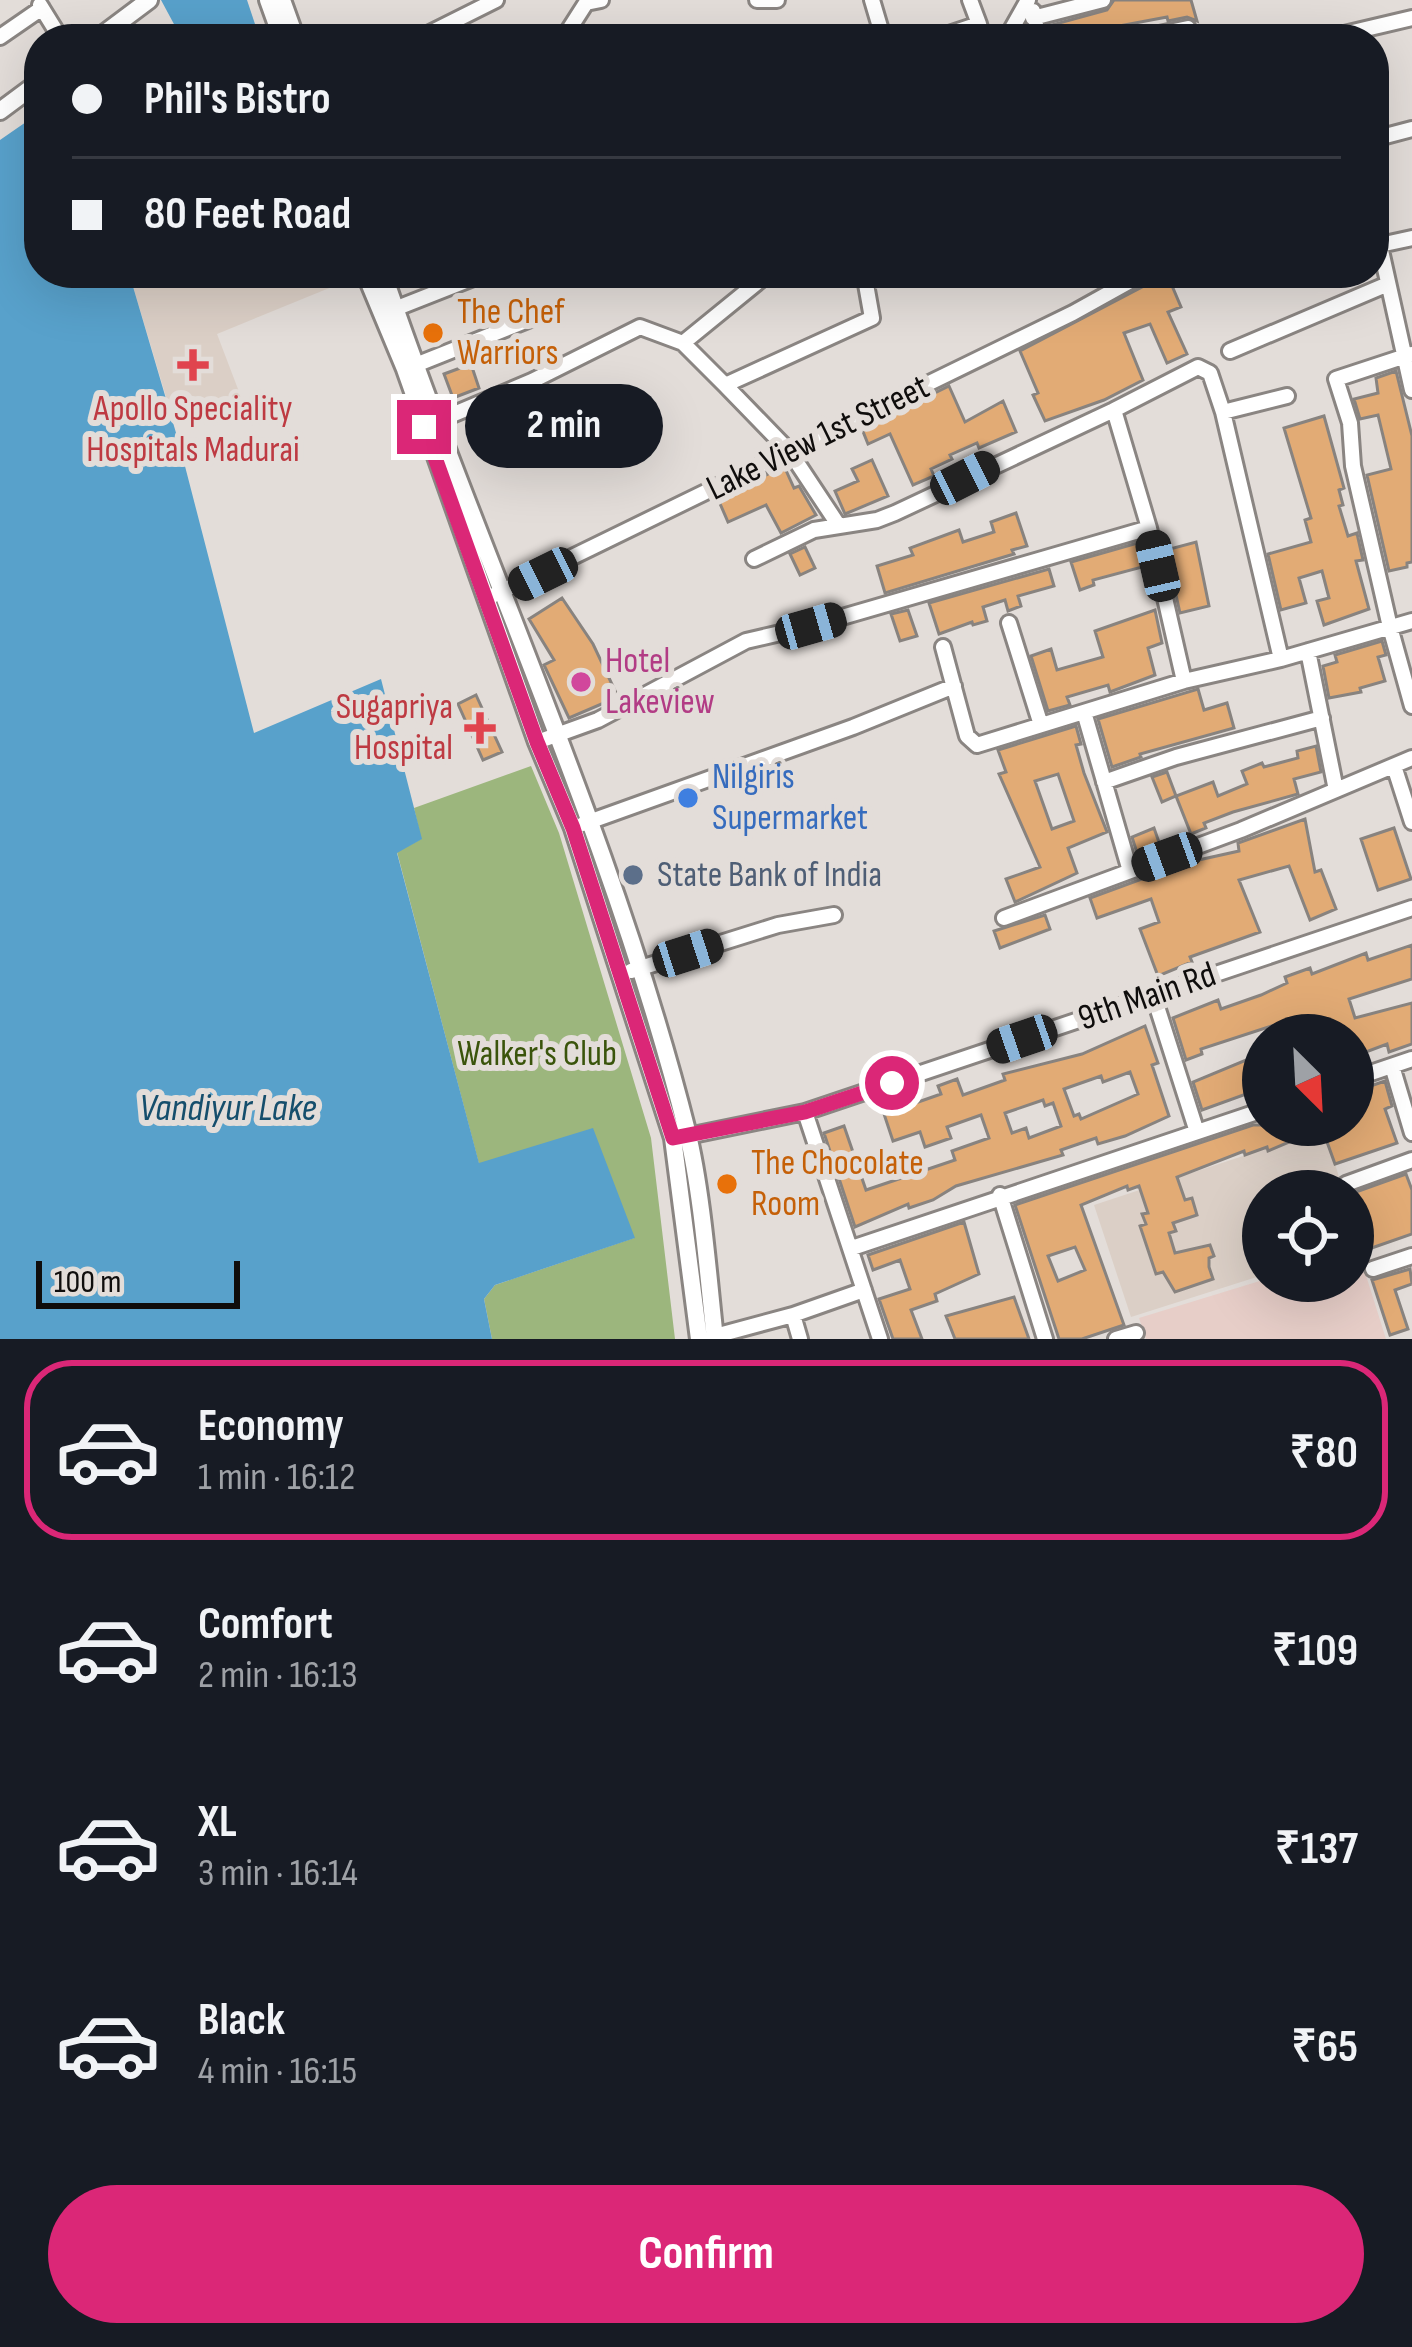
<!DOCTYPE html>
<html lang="en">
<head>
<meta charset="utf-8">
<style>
  body { margin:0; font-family:"Sofia Sans Condensed",sans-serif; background:#20242c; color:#f1f3f6; height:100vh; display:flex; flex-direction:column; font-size:45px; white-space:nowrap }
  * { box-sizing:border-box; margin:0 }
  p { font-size:39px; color:#9ea1a6 }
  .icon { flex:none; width:66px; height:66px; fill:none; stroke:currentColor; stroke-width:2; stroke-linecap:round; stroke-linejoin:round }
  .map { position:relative; height:1339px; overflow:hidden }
  .drawer { display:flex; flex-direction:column; background:#171b24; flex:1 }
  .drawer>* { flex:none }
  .top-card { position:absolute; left:24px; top:24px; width:1365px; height:264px; border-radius:48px; box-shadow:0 12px 48px #0002; display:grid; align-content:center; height:264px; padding:0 48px; background:#171b24 }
  .needle { width:78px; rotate:156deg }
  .buttons { position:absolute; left:1242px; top:1014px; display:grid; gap:24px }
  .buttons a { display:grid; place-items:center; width:132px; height:132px; border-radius:50%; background:#171b24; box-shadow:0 12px 48px #0002; font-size:60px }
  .scale { position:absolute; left:36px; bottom:30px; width:204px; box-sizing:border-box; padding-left:12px; border:6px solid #0f0d0c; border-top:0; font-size:33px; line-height:42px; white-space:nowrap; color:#0f0d0c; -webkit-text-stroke:9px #e3ddd9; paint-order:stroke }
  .end { position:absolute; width:54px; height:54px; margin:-27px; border:15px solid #db2777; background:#fff; box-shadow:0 0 0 6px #fff }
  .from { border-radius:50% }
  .bubble { position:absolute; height:84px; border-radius:42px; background:#171b24; box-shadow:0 12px 48px #0002; font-size:39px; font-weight:700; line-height:84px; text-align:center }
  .car { position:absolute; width:36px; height:72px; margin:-36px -18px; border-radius:15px; box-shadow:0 0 9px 3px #0007; background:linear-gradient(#222 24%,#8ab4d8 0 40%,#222 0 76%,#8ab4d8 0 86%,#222 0) }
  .top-card b { display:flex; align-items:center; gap:42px; height:114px; font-size:45px }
  .top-card b+b { border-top:3px solid #363941 }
  .top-card i { width:30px; height:30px; background:#f1f3f6 }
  ul { padding:21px 0 0; list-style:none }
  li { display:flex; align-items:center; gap:36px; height:180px; margin:0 24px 18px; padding:0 24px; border:6px solid transparent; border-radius:48px }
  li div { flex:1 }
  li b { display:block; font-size:45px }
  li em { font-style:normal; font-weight:700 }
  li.current { border-color:#db2777 }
  li>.icon { width:108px; height:108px; stroke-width:1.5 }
  .primary-button { display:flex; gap:24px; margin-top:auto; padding:24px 48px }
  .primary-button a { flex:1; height:138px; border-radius:72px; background:#db2777; color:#fff; font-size:48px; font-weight:700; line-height:138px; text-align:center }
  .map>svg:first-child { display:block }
  .commercial { fill:#e7cec8 }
  .built { fill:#dbcfc6 }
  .green { fill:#9cb67d }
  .water { fill:#58a1cb }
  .building { fill:#e2ab75; stroke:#88837f; stroke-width:3; fill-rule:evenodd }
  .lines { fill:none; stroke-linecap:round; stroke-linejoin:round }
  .minor-casing { stroke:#8a8582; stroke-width:20 }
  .major-casing { stroke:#8a8582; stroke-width:22 }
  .minor { stroke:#fff; stroke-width:14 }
  .major { stroke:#fff; stroke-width:16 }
  .route { stroke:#db2777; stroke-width:15 }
  .food-dot { fill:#e8710a; stroke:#e3ddd9; stroke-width:4.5 }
  .health-dot { fill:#e0444e; stroke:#e3ddd9; stroke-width:4.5 }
  .hotel-dot { fill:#d1479c; stroke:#e3ddd9; stroke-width:4.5 }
  .shop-dot { fill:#3f7fe0; stroke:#e3ddd9; stroke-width:4.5 }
  .service-dot { fill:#5c6f8a; stroke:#e3ddd9; stroke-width:4.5 }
  .labels { text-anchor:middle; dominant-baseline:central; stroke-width:12; stroke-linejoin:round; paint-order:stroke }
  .food-label { font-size:36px; fill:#c56008; stroke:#e3ddd9; text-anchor:start }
  .health-label { font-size:36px; fill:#be3a42; stroke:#e3ddd9 }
  .street-label { font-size:36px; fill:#0f0d0c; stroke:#e3ddd9 }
  .hotel-label { font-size:36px; fill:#b23c85; stroke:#e3ddd9; text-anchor:start }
  .shop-label { font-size:36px; fill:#366cbe; stroke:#e3ddd9; text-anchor:start }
  .service-label { font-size:36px; fill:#4e5e75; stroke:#e3ddd9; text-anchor:start }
  .park-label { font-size:36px; fill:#3a540b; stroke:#e3ddd9 }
  .water-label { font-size:39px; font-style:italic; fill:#154e6c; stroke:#e3ddd9 }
</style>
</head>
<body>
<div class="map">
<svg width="1412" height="1339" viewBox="0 0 1412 1339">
  <rect width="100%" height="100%" fill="#e3ddd9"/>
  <path class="commercial" d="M1358,1250L1386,1339H1146L1139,1318L1263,1280L1353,1281V1252Z"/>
  <path class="built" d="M129,273H341L344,282L217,334L241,397L173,420Z
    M1325,1129L1343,1191H1263V1275L1131,1317L1094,1205Z"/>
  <path class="green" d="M531,766L559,833L651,1138L675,1339H492L484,1299L495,1285L634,1238L520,1153L479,1164L397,852L421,839L414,808Z"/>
  <path class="water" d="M161,0H247L260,39H182Z
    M39,113V273H129L179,443L254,733L381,679L422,839L397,853L479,1163L593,1128L635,1238L495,1285L484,1299L492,1339H0V140Z"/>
  <path class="building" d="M1114,0H1191L1197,21L1187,17L1168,21L1167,17L1050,39L1048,26L1107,10Z
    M1167,274L1181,307L1168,312L1187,354L1167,363L1150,324L1124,333L1143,380L1104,400L1045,421L1033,395L1038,393L1020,351Z
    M471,364L479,388L453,398L444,374Z
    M1396,371L1412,436V562L1407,563V567L1389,571L1367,475L1391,469L1378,415L1360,419L1354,399L1378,393L1376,378Z
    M949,386L965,422L1003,401L1016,432L979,448L977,443L950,455L952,459L931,469L934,476L913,485L890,434L868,444L862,429Z
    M1324,416L1344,488L1339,490L1343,505L1339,506L1348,536L1357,533L1358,538L1363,560L1356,561L1369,609L1324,625L1317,601L1329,598L1322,571L1299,578L1306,603L1281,610L1268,554L1311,542L1305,520L1311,518L1284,428Z
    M872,460L888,496L845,514L835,491L858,481L852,469Z
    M784,466L794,488L799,486L816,515L781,533L766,505L728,522L718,499Z
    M1016,513L1027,546L1012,550L1014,554L885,593L877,566L913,555L910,548L959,530L963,542L994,532L991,522Z
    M1141,542L1146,566L1093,580L1094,585L1080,590L1071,562Z
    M1196,542L1209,606L1180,613L1166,550Z
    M805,547L815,568L800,575L790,554Z
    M1049,569L1054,586L1018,596L1021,606L1008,611L1005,600L983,607L987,621L973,625L972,622L939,634L929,603Z
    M562,598L593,644L618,697L569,718L544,665L554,660L529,619Z
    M908,610L917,636L900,641L891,614Z
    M1155,610L1162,643L1148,648L1155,675L1110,692L1108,685L1067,697L1070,705L1048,711L1031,656L1051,649L1057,670L1103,657L1095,631Z
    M1382,641L1386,655L1378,657L1385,681L1360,688L1361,692L1329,698L1323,666L1337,662L1335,655Z
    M1198,689L1204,710L1227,703L1234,728L1140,754L1141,757L1112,767L1098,719Z
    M476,695L502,752L483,760L458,704Z
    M1076,726L1081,744L1076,745L1084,773L1107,832L1068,848L1077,873L1015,902L1006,879L1040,867L999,774L1006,772L998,750ZM1058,774L1074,821L1052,829L1035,781Z
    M1316,746L1321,772L1294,779L1298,794L1233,812L1204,823L1206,828L1191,834L1176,796L1213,782L1218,796L1247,784L1242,771L1262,763L1264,767L1298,758L1297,751Z
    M1167,772L1176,796L1162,802L1152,777Z
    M1305,819L1315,872L1321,870L1336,909L1310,920L1289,866L1239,880L1260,932L1190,957L1192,962L1158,976L1140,929L1159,922L1151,899L1097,918L1090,898L1185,863L1239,851L1238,843Z
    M1154,828L1161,848L1138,856L1132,837Z
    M1394,828L1411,879L1378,890L1361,839Z
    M1045,915L1050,929L1000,948L994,931Z
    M1412,945V979L1349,999L1355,1018L1412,1003V1044L1389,1052L1387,1044L1358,1055L1353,1035H1305L1299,1017L1201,1049L1202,1054L1186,1060L1173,1018L1218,1000L1221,1009L1261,995L1287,983L1285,977L1310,968L1312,974L1366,953L1368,960Z
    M1145,1026L1158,1063L1152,1065L1169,1116L1125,1136L1098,1144L1096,1138L1061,1150L1063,1155L956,1186L933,1200L909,1208L908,1204L855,1227L824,1133L844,1126L866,1190L955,1160L952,1151L989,1138L981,1115L947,1127L951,1138L925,1147L920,1132L893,1141L884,1114L941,1094L938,1086L957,1079L963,1095L1005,1080L1003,1074L1082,1054ZM1130,1072L1138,1094L1081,1119L1079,1114L1074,1116L1064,1089L1101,1076L1103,1082ZM1043,1100L1045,1106L1053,1103L1061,1126L1029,1138L1026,1128L1012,1133L1005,1113Z
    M1263,1053V1088L1202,1110L1193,1082Z
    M1385,1081L1392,1106L1385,1109L1397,1143L1335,1164L1322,1128L1268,1151L1267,1147L1245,1155L1244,1151L1177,1177L1185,1200L1192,1198L1197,1215L1173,1223L1176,1231L1169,1233L1175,1253L1210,1245L1214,1256L1209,1258V1267L1213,1279L1175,1292L1163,1272L1156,1274L1140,1226L1146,1224L1142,1214L1148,1213L1139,1186L1128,1190L1127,1186L1081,1205L1124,1325L1082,1339H1059L1015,1205L1253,1125H1353V1092ZM1075,1247L1085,1270L1058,1281L1048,1256Z
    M1406,1174L1412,1190V1234L1363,1251L1354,1225L1353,1193Z
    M964,1222L979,1274L935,1294L937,1301L911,1310L922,1339H893L879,1299L910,1289L900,1260L873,1270L868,1255Z
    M1410,1269L1412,1284L1395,1290L1408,1329L1390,1335L1372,1280Z
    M1014,1297L1029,1339H955L946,1316Z"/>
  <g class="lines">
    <defs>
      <path id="minor" d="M757,0H777
        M872,0L883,37L877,39
        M970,0L979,24
        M40,5L61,39
        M1033,11L1039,39
        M1033,18L1103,0
        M0,37L42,8
        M418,39L496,0
        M563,39L586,3L601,0
        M934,39L979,24L983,39
        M1006,39L1028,0
        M1135,39L1188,28
        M1323,39L1412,18
        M1374,139L1412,129
        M1374,219L1412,390
        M1380,245L1412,238
        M154,273V276
        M524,273H538
        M867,281L891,273
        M387,312L486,273
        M683,343L769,273
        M1230,351L1388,284
        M1412,354L1336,379L1350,423L1353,466L1390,627L1412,706
        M408,368L553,310
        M725,385L872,318L864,273
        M428,425L532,381L640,327L683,343L725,385L790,452L839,526
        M754,559L814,530L877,520L895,513L1114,410
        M488,598L1073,313L1145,273
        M1009,623L1041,725
        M943,647L967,736L977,745L1184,681L1281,659L1412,621
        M1308,651L1336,790
        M1281,659L1223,412L1287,396
        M1184,681L1149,528L1114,410L1198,367L1210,373L1223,412
        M1084,712L1130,871
        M537,742L598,720L746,641L811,626L1149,528
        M1394,766L1412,822
        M1104,782L1176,757L1322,718
        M583,824L853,727L954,686
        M1004,918L1241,830L1412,758
        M631,971L778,925L834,915
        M1153,994L1196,1129
        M1392,1066L1412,1133
        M1353,1079L1412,1059
        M805,1112L880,1339
        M678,1138L805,1112L1412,908
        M1346,1184L1412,1160
        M1000,1195L1045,1339
        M852,1248L1263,1110
        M1373,1269L1412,1256
        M793,1315L800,1339
        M715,1336L793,1315L864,1290
        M1116,1339L1136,1333"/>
      <path id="major" d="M268,0L282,39
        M282,0L296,39
        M97,39L149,0
        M0,111L39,82
        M365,273L405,369L537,742L573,828L673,1138L699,1339
        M383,273C481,560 613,837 687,1131C702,1192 708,1276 715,1339"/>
    </defs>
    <use href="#minor" class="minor-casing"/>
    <use href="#major" class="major-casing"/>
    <use href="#minor" class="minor"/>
    <use href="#major" class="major"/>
  </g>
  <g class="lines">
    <path class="route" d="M424,427L537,742L573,828L673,1138L805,1112L892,1083"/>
  </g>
  <g class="food-dot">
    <circle cx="433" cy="333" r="12"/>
    <circle cx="727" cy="1184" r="12"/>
  </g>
  <g class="health-dot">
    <path d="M187 347h12v12h12v12h-12v12h-12v-12h-12v-12h12z"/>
    <path d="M474 710h12v12h12v12h-12v12h-12v-12h-12v-12h12z"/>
  </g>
  <circle class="hotel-dot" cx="581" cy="682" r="12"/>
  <circle class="shop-dot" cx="688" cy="798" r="12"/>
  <circle class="service-dot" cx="633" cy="875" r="12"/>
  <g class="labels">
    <g class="food-label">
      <text x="457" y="312">The Chef<tspan x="457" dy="41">Warriors</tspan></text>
      <text x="751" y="1163">The Chocolate<tspan x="751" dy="41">Room</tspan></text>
    </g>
    <g class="health-label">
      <text x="193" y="409">Apollo Speciality<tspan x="193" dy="41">Hospitals Madurai</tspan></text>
      <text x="453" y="707" text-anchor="end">Sugapriya<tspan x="453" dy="41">Hospital</tspan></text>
    </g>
    <g class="street-label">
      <text transform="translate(818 438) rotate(-26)">Lake View 1st Street</text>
      <text transform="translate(1147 997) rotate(-19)">9th Main Rd</text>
    </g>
    <g class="hotel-label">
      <text x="605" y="661">Hotel<tspan x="605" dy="41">Lakeview</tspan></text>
    </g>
    <g class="shop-label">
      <text x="712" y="777">Nilgiris<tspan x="712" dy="41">Supermarket</tspan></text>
    </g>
    <g class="service-label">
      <text x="657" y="875">State Bank of India</text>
    </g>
    <g class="park-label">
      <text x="537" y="1054">Walker's Club</text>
    </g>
    <g class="water-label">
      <text x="228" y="1108">Vandiyur Lake</text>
    </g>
  </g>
</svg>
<div class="buttons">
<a><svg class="needle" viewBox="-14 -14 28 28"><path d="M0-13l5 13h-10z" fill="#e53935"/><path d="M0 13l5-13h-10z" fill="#9ea1a6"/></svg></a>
<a><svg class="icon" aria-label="locate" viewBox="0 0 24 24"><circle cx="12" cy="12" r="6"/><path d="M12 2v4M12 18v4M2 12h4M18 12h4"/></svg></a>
</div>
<div class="scale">100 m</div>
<i class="end from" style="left:892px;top:1083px"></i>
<i class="end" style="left:424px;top:427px"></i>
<div class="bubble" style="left:465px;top:384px;width:198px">2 min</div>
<i class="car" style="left:965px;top:478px;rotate:63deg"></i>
<i class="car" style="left:1158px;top:566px;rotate:347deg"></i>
<i class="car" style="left:543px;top:574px;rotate:244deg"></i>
<i class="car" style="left:811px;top:626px;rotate:74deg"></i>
<i class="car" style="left:1167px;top:857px;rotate:250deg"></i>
<i class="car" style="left:688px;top:953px;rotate:72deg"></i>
<i class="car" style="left:1022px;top:1039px;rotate:251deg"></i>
<div class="top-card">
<b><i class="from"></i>Phil's Bistro</b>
<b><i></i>80 Feet Road</b>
</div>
</div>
<section class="drawer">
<ul>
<li class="current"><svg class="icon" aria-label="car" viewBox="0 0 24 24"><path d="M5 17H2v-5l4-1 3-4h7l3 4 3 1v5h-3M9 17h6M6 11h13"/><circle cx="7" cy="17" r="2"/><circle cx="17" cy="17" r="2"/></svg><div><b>Economy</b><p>1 min · 16:12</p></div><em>₹80</em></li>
<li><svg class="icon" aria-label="car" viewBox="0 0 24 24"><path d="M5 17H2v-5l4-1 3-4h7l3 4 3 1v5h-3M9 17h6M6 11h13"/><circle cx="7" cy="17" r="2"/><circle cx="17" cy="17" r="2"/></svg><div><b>Comfort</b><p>2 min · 16:13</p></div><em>₹109</em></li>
<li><svg class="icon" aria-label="car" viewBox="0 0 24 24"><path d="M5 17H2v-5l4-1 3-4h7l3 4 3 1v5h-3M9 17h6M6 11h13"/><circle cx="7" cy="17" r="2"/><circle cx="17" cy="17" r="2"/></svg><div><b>XL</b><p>3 min · 16:14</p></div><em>₹137</em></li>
<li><svg class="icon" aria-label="car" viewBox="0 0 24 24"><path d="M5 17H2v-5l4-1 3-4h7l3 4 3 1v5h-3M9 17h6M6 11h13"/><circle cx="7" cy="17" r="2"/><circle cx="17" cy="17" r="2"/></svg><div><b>Black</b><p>4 min · 16:15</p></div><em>₹65</em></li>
</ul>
<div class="primary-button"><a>Confirm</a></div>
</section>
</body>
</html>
